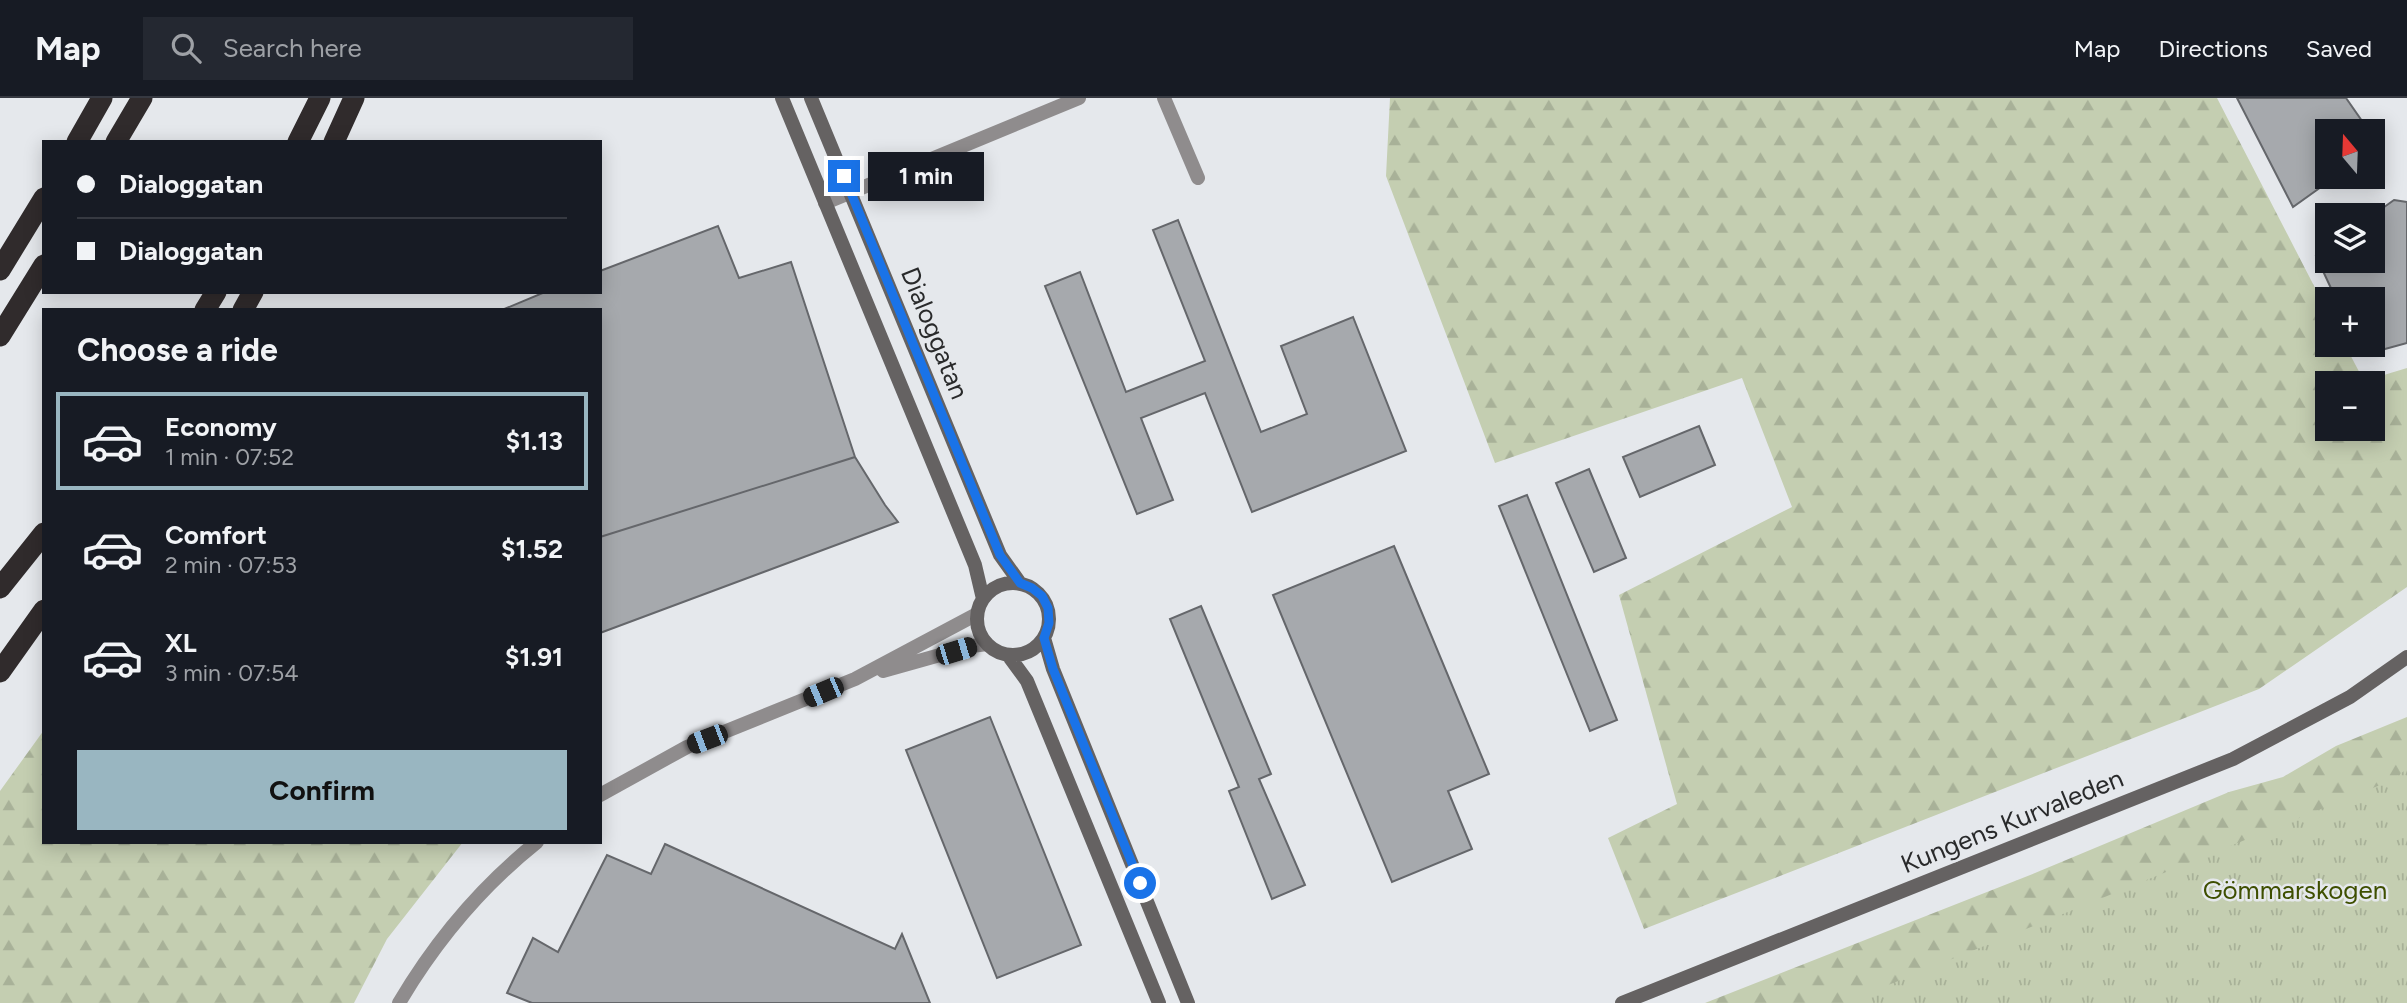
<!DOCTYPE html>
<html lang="en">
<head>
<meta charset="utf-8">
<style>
  body { margin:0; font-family:Figtree,sans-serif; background:#242831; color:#f1f3f6; height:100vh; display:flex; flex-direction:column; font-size:26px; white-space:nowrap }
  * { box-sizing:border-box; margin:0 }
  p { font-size:23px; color:#9ea1a6 }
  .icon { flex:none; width:38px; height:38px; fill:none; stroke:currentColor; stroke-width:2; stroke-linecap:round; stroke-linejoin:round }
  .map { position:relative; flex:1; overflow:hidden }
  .side { position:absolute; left:42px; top:210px; width:560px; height:536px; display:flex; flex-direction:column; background:#171b24; border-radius:0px; box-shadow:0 4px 18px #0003 }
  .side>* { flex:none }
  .banner { position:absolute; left:42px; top:42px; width:560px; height:154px; border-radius:0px; box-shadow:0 4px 18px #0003; display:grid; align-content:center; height:154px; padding:0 35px; background:#171b24 }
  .needle { width:46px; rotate:341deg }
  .buttons { position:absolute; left:2315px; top:21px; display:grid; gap:14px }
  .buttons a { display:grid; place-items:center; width:70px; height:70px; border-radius:0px; background:#171b24; box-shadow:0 4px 18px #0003; font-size:35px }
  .end { position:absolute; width:32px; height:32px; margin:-16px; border:9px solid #1a73e8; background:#fff; box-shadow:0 0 0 4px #fff }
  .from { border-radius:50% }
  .bubble { position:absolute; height:49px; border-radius:0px; background:#171b24; box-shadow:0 4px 18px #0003; font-size:23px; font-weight:700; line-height:49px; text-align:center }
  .car { position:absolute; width:21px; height:42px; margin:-21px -10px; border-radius:9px; box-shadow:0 0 5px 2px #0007; background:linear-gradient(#222 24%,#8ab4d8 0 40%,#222 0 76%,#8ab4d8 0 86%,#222 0) }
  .banner b { display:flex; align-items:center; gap:24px; height:66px; font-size:26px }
  .banner b+b { border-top:2px solid #363941 }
  .banner i { width:18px; height:18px; background:#f1f3f6 }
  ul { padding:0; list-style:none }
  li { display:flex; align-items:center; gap:21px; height:98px; margin:0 14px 10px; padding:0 21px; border:4px solid transparent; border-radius:0px }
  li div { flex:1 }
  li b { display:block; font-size:26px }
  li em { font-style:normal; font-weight:700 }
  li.on { border-color:#99b6c1 }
  li>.icon { width:63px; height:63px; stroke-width:1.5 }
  h2 { padding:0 35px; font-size:32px; line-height:84px }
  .action { display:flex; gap:14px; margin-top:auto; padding:14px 35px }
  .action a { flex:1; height:80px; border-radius:0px; background:#99b6c1; color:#111; font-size:28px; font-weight:700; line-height:80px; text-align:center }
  header { display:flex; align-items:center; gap:42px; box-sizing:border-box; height:98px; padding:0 35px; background:#171b24; border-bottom:2px solid #363941 }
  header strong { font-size:33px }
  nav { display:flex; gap:38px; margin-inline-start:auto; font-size:24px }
  .search { width:490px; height:63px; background:#242831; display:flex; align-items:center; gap:18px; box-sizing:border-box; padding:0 24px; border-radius:0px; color:#9ea1a6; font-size:26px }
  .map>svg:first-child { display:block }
  .forest { fill:url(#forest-firs); fill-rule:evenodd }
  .park { fill:url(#park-tufts) }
  .building { fill:#a6a9ad; stroke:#65676b; stroke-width:2 }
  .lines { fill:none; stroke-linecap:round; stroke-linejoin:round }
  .street { stroke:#8f8c8d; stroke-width:14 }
  .secondary { stroke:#656262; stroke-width:14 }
  .highway { stroke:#302b2c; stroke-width:21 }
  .route { stroke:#1a73e8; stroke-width:9 }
  .labels { text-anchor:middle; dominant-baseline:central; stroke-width:5; stroke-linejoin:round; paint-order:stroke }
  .street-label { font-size:26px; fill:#292a2b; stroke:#e5e8ec }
  .park-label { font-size:26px; fill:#3e4f00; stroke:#e5e8ec }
</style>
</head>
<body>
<header>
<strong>Map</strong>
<div class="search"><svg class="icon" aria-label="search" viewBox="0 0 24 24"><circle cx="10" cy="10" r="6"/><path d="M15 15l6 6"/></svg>Search here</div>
<nav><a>Map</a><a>Directions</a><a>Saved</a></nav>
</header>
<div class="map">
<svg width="2407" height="905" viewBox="0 0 2407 905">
  <defs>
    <pattern id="forest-firs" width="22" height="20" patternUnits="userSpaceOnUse" patternTransform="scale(1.75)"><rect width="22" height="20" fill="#c4ceb1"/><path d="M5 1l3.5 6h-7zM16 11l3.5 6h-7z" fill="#a8b198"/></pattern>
    <pattern id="park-tufts" width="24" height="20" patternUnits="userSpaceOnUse" patternTransform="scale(1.75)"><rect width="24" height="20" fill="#c4ceb1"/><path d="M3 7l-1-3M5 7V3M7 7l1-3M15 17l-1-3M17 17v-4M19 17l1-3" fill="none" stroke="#a8b198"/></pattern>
  </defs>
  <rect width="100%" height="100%" fill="#e5e8ec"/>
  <path class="forest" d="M1390,0H2217L2327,213L2328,247H2345L2364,283L2407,270V489L2259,591L1644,831L1608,740L1677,706L1619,497L1792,409L1742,280L1495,365L1386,78ZM2328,285H2373V331H2328Z
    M2407,619V905H1705L2035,775L2229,694L2283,679L2336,648Z
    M44,632V744H463L387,841L354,905H0V693Z"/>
  <path class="park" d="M2407,671V905H1844L2390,683Z"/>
  <path class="building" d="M2237,0H2346L2369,33H2328V79H2335L2293,109Z
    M2394,102L2407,104V245L2363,257L2358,247H2373V201H2336L2316,158L2328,150V163H2373V117Z
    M1178,122L1261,334L1307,316L1281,248L1353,219L1406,353L1252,414L1205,295L1141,320L1173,402L1137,416L1045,188L1080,174L1126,294L1205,263L1153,132Z
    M718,128L739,180L791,164L855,359L600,439V212H502L545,194H600V173Z
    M1699,328L1715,367L1640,399L1623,359Z
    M855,359L885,407L898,424L600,535V439Z
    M1589,371L1626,460L1594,474L1556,385Z
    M1527,397L1617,622L1590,633L1499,408Z
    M1394,448L1489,676L1448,693L1472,751L1392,784L1273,497Z
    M1201,508L1271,676L1259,681L1305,787L1272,801L1229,693L1239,689L1170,521Z
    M990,619L1081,847L997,880L906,652Z
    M665,746L895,851L902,836L930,905H532L507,895L533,840L558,854L607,757L651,776Z"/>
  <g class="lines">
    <path class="street" d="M1164,0L1198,80
      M825,105L1079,0
      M883,573L972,548L987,546
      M600,697L687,649L855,581L977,516
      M399,905C435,844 482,788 537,744"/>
    <path class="secondary" d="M782,0L975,467L983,501
      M811,0L1000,457L1020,485
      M977 521a36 36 0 1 1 72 0a36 36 0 1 1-72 0Z
      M1044,540L1053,571L1188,905
      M1008,557L1027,583L1159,905
      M1622,905L2233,661L2350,599L2407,559"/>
    <path class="highway" d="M77,44L102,0
      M116,44L142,0
      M298,44L320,0
      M334,44L354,0
      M0,172L44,100
      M205,212L216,194
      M243,212L253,194
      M0,238L44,167
      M0,490L44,435
      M0,574L44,512"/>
  </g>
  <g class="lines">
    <path class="route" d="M844,78L1000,457L1020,485L1032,490L1042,498L1048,510L1049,525L1044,540L1053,571L1140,785"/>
  </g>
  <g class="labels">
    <g class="street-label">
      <text transform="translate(935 235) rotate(68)">Dialoggatan</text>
      <text transform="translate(2012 723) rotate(-22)">Kungens Kurvaleden</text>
    </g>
    <g class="park-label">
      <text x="2295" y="792">Gömmarskogen</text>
    </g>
  </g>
</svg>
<div class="buttons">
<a><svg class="needle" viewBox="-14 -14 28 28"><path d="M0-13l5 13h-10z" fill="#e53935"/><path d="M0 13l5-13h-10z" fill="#9ea1a6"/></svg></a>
<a><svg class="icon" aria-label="layers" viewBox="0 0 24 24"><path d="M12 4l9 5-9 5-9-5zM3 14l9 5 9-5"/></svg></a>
<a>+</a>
<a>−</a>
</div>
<i class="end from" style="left:1140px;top:785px"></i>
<i class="end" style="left:844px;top:78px"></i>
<div class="bubble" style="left:868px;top:54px;width:116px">1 min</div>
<i class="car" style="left:956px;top:553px;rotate:73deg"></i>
<i class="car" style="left:823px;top:594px;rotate:247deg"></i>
<i class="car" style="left:707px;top:641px;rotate:249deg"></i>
<div class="banner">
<b><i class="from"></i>Dialoggatan</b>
<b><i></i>Dialoggatan</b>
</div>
<section class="side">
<h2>Choose a ride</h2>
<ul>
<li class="on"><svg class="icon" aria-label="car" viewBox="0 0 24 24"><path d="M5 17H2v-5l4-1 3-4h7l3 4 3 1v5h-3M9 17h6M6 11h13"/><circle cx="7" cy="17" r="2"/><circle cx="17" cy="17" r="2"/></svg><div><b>Economy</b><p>1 min · 07:52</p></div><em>$1.13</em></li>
<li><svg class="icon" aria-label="car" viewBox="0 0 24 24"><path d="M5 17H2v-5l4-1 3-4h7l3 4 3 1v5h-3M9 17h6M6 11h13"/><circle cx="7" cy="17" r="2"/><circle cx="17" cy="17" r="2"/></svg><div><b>Comfort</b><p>2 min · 07:53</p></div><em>$1.52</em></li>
<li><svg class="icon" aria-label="car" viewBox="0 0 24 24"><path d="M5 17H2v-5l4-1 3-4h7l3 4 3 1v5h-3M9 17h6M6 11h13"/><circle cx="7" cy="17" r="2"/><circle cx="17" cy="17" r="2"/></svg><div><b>XL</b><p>3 min · 07:54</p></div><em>$1.91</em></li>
</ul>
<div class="action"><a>Confirm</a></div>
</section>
</div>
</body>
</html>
